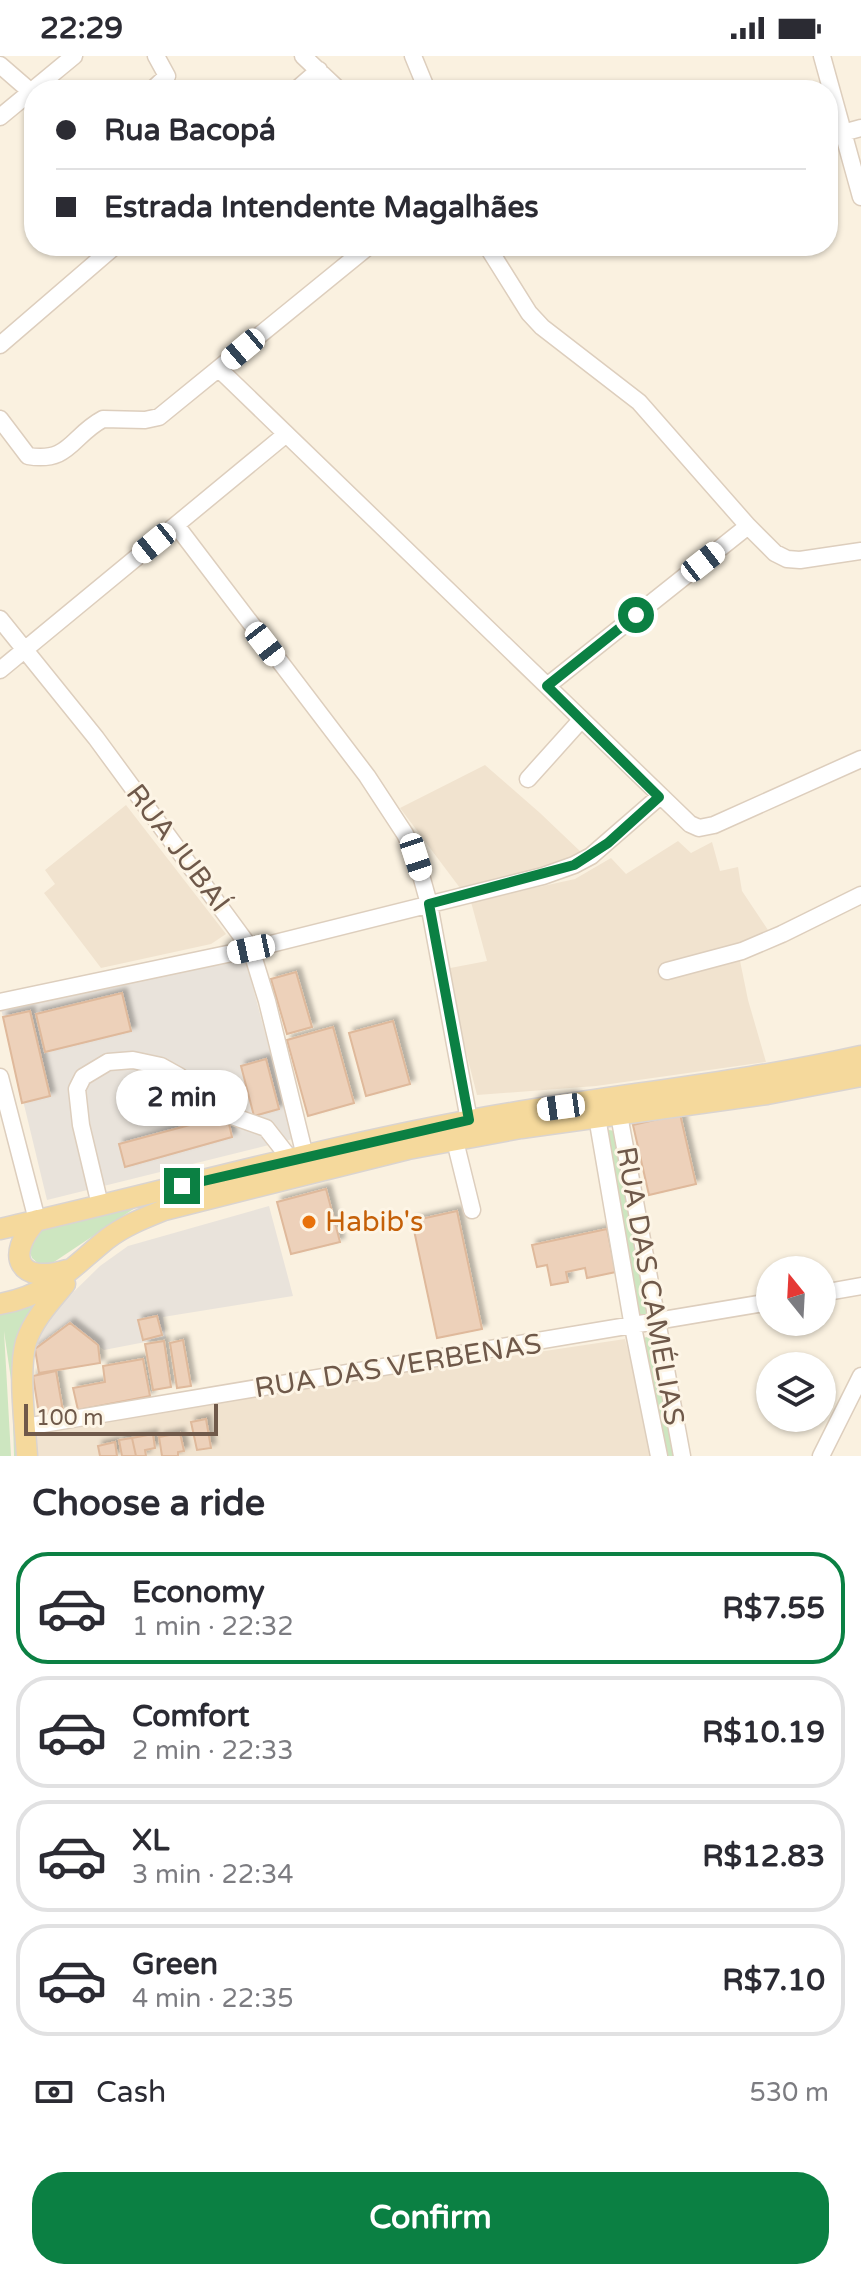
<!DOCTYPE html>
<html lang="en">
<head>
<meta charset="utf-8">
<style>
  body { margin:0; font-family:"Varela Round",sans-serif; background:#f7f7f7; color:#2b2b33; height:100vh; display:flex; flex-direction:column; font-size:30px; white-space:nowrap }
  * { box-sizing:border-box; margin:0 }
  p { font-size:26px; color:#7c7c81 }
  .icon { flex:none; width:44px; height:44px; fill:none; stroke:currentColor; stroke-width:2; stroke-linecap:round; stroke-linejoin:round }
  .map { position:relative; height:1400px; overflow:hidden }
  .drawer { display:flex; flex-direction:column; background:#fff; flex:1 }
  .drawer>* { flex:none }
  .guide { position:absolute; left:24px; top:24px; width:814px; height:176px; border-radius:32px; box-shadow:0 2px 6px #0004; display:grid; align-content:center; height:176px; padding:0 32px; background:#fff }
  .needle { width:52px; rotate:342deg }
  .fabs { position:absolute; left:756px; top:1200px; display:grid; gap:16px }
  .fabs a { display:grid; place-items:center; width:80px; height:80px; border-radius:50%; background:#fff; box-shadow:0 2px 6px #0004; font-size:40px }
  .scale { position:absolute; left:24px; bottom:20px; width:194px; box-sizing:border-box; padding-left:8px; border:4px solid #6f594a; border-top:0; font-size:22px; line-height:28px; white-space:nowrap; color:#6f594a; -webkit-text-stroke:6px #fdf5e6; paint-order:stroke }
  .end { position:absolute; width:36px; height:36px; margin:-18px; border:10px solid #0b8043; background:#fff; box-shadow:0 0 0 4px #fff }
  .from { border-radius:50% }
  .bubble { position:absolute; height:56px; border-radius:28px; background:#fff; box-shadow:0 2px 6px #0004; font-size:26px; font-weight:700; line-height:56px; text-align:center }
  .car { position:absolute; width:24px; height:48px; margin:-24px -12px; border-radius:10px; box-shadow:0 0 6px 2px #0007; background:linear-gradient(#fff 24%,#345 0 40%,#fff 0 76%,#345 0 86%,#fff 0) }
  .guide b { display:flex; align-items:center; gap:28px; height:76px; font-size:30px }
  .guide b+b { border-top:2px solid #e1e1e2 }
  .guide i { width:20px; height:20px; background:#2b2b33 }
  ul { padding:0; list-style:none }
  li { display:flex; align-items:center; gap:24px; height:112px; margin:0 16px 12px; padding:0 16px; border:4px solid #e1e1e2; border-radius:32px }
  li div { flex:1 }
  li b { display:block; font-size:30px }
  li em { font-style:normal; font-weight:700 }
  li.active { border-color:#0b8043 }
  li>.icon { width:72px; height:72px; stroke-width:1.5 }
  h2 { padding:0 32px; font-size:36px; line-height:96px }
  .pay { display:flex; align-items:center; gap:20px; height:88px; padding:0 32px; font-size:30px }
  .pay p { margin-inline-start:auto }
  .cta { display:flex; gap:16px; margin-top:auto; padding:16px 32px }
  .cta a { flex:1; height:92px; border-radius:32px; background:#0b8043; color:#fff; font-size:32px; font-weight:700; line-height:92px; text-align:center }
  .status { display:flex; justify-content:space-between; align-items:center; height:56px; padding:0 40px; background:#fff; direction:ltr }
  .status svg { height:22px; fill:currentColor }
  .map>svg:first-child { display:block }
  .residential { fill:#f1e3cf }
  .industrial { fill:#e9e3db }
  .green { fill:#cde6c0 }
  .building { fill:#edd1ba; stroke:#dfb99b; stroke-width:2; filter:url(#shadow) }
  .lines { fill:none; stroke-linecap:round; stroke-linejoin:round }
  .minor-casing { stroke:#ddcebd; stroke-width:19 }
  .major-casing { stroke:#dad4d0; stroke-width:23 }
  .minor { stroke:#fff; stroke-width:16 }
  .major { stroke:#f5d99c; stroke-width:20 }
  .route { stroke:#0b8043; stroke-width:10 }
  .food-dot { fill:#e8710a; stroke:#fdf5e6; stroke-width:3 }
  .labels { text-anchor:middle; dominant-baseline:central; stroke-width:6; stroke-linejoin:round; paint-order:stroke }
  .street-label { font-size:28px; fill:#6f594a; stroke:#fdf5e6 }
  .food-label { font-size:28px; fill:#c56008; stroke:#fdf5e6; text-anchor:start }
</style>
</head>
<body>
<div class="status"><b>22:29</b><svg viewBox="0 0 49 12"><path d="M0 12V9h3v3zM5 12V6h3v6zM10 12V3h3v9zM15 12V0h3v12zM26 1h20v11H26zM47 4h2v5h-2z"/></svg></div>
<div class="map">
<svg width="861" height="1400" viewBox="0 0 861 1400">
  <defs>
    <filter id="shadow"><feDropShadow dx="4.5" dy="-4.5" stdDeviation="2" flood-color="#0004"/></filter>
  </defs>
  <rect width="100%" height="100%" fill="#faf1e0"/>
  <path class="residential" d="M485,709L540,757L582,797L573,805L460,832L400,752Z
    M126,749L226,878L211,888L101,912L44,837L55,828L45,814Z
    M678,785L691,797L712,786L720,815L738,811L742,835L770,877L738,895L748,944L766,1006L596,1030L477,1039L445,913L487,905L471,846L575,823L611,802L626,818Z
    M625,1283L656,1400H23L21,1373Z"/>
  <path class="industrial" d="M245,901L293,1083L47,1144L1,953Z
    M269,1150L293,1240L163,1261L166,1282L104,1294L70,1267L35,1293L42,1267L100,1210L128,1190Z"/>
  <path class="green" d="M609,1074L615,1075L648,1259L640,1261L635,1258L604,1077Z
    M141,1148L54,1206L40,1209L32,1202L28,1191L35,1178L47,1170Z
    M49,1238L31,1260L23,1400H14L12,1331L4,1275L11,1400H0V1256Z
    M646,1281L653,1283L678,1400H663L641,1284Z"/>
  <path class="building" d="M296,916L312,971L287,978L271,923Z
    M122,937L131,975L45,996L36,958Z
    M30,955L50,1040L22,1047L3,961Z
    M393,965L410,1028L366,1040L349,977Z
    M333,971L354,1047L308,1060L287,984Z
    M266,1003L279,1053L254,1060L241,1010Z
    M680,1058L696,1128L649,1139L633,1069Z
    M227,1059L232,1081L125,1111L119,1088Z
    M326,1133L340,1186L291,1198L277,1146Z
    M457,1155L482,1273L437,1282L412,1165Z
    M607,1173L616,1216L587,1222L585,1212L566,1216L568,1226L551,1229L547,1209L537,1211L532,1189Z
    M157,1260L162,1279L143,1284L138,1264Z
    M70,1267L98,1289L100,1307L39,1317L35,1293Z
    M183,1284L191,1330L177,1332L170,1287Z
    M164,1285L171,1331L153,1334L145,1288Z
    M143,1303L150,1340L78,1354L73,1332L105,1326L103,1310Z
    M56,1315L63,1355L46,1358L38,1352L33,1320Z
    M206,1363L211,1392L197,1394L191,1366Z
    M180,1377L184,1395L178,1396V1400H162L159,1381Z
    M153,1378L155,1392L145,1394L146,1400H136L132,1382Z
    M132,1382L136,1400H122L119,1384Z
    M115,1386L117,1400H100L98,1390Z"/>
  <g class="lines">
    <defs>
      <path id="minor" d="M303,0L339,34
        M413,0L427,34
        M822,0L861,141
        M0,9L30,35
        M152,34L167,20L156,0
        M296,34L319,14
        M0,61L74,0
        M828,81L861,72
        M487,190L529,257L542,271L639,346L748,470L775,497L787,503L800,504L861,495
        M0,289L115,190
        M219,313L690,768L699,772L714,769L861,703
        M0,363L28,400C70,407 71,380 103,363L145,364L159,361L369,190
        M176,469L367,720L405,778L416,801L429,848L469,1064
        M0,563L96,682L251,893L267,945L305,1100
        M0,614L285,379
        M547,630L748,470
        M528,723L581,664
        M667,915L742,895L782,878L861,839
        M0,946L251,893L543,820L574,809L591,800L659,741
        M0,1021L37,1164
        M619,1059L682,1400
        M597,1061L633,1271L659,1400
        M455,1085L472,1154
        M100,1149L81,1069L77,1033L83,1021L108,1006L133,1004L161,1010L179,1020L215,1054L266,1072L291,1104
        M822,1237L861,1230
        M25,1371L770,1246
        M821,1400L861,1320"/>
      <path id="major" d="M37,1164C4,1200 19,1229 67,1214
        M0,1173C156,1138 310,1094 466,1065C598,1040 731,1029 861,1000
        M0,1248C50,1239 70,1213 107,1183C124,1170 144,1162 164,1154L408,1093L521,1072L767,1038L861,1020
        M27,1400C25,1369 18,1315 26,1286C33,1264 50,1246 65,1228"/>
    </defs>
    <use href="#minor" class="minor-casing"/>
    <use href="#major" class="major-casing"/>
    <use href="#minor" class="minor"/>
    <use href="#major" class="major"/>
  </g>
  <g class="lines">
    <path class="route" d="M182,1130L469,1064L429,848L574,809L608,787L659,741L547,630L636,559"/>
  </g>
  <circle class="food-dot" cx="309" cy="1166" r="8"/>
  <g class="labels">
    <g class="street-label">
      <text transform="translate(178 792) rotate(53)">RUA JUBAÍ</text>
      <text transform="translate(650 1230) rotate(80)">RUA DAS CAMÉLIAS</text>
      <text transform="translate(398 1310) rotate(-9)">RUA DAS VERBENAS</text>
    </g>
    <g class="food-label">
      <text x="325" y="1166">Habib's</text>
    </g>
  </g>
</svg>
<div class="fabs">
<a><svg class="needle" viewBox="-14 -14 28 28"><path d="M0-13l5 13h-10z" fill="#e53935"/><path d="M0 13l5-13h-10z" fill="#7c7c81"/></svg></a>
<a><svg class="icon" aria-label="layers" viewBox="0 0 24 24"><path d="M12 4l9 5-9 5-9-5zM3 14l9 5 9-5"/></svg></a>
</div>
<div class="scale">100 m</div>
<i class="end from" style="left:636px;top:559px"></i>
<i class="end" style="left:182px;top:1130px"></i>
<div class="bubble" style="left:116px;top:1014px;width:132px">2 min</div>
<i class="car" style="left:243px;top:293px;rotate:230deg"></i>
<i class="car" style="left:154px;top:487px;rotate:231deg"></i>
<i class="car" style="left:703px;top:506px;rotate:52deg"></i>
<i class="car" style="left:265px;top:588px;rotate:142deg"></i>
<i class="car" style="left:416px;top:801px;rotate:162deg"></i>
<i class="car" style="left:251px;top:893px;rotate:258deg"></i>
<i class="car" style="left:561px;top:1051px;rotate:262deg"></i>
<div class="guide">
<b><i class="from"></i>Rua Bacopá</b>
<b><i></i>Estrada Intendente Magalhães</b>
</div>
</div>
<section class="drawer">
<h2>Choose a ride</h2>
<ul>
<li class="active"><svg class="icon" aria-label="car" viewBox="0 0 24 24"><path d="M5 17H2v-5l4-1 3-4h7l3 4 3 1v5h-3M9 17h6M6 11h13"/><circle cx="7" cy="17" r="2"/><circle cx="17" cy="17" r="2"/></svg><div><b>Economy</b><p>1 min · 22:32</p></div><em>R$7.55</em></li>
<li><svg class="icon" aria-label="car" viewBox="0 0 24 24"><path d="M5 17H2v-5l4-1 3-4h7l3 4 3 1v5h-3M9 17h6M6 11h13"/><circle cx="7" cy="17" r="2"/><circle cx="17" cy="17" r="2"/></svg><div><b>Comfort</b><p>2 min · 22:33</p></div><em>R$10.19</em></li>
<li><svg class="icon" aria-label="car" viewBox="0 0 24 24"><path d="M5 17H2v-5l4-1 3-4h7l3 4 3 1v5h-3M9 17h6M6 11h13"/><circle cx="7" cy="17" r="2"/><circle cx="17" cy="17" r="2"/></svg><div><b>XL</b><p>3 min · 22:34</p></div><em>R$12.83</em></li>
<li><svg class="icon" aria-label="car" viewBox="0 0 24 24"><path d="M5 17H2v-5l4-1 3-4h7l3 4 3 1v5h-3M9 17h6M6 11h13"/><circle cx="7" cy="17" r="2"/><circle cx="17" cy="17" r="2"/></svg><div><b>Green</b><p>4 min · 22:35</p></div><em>R$7.10</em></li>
</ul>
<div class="pay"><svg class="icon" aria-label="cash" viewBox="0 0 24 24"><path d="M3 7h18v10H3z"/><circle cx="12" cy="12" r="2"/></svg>Cash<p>530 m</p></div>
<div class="cta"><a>Confirm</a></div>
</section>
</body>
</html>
